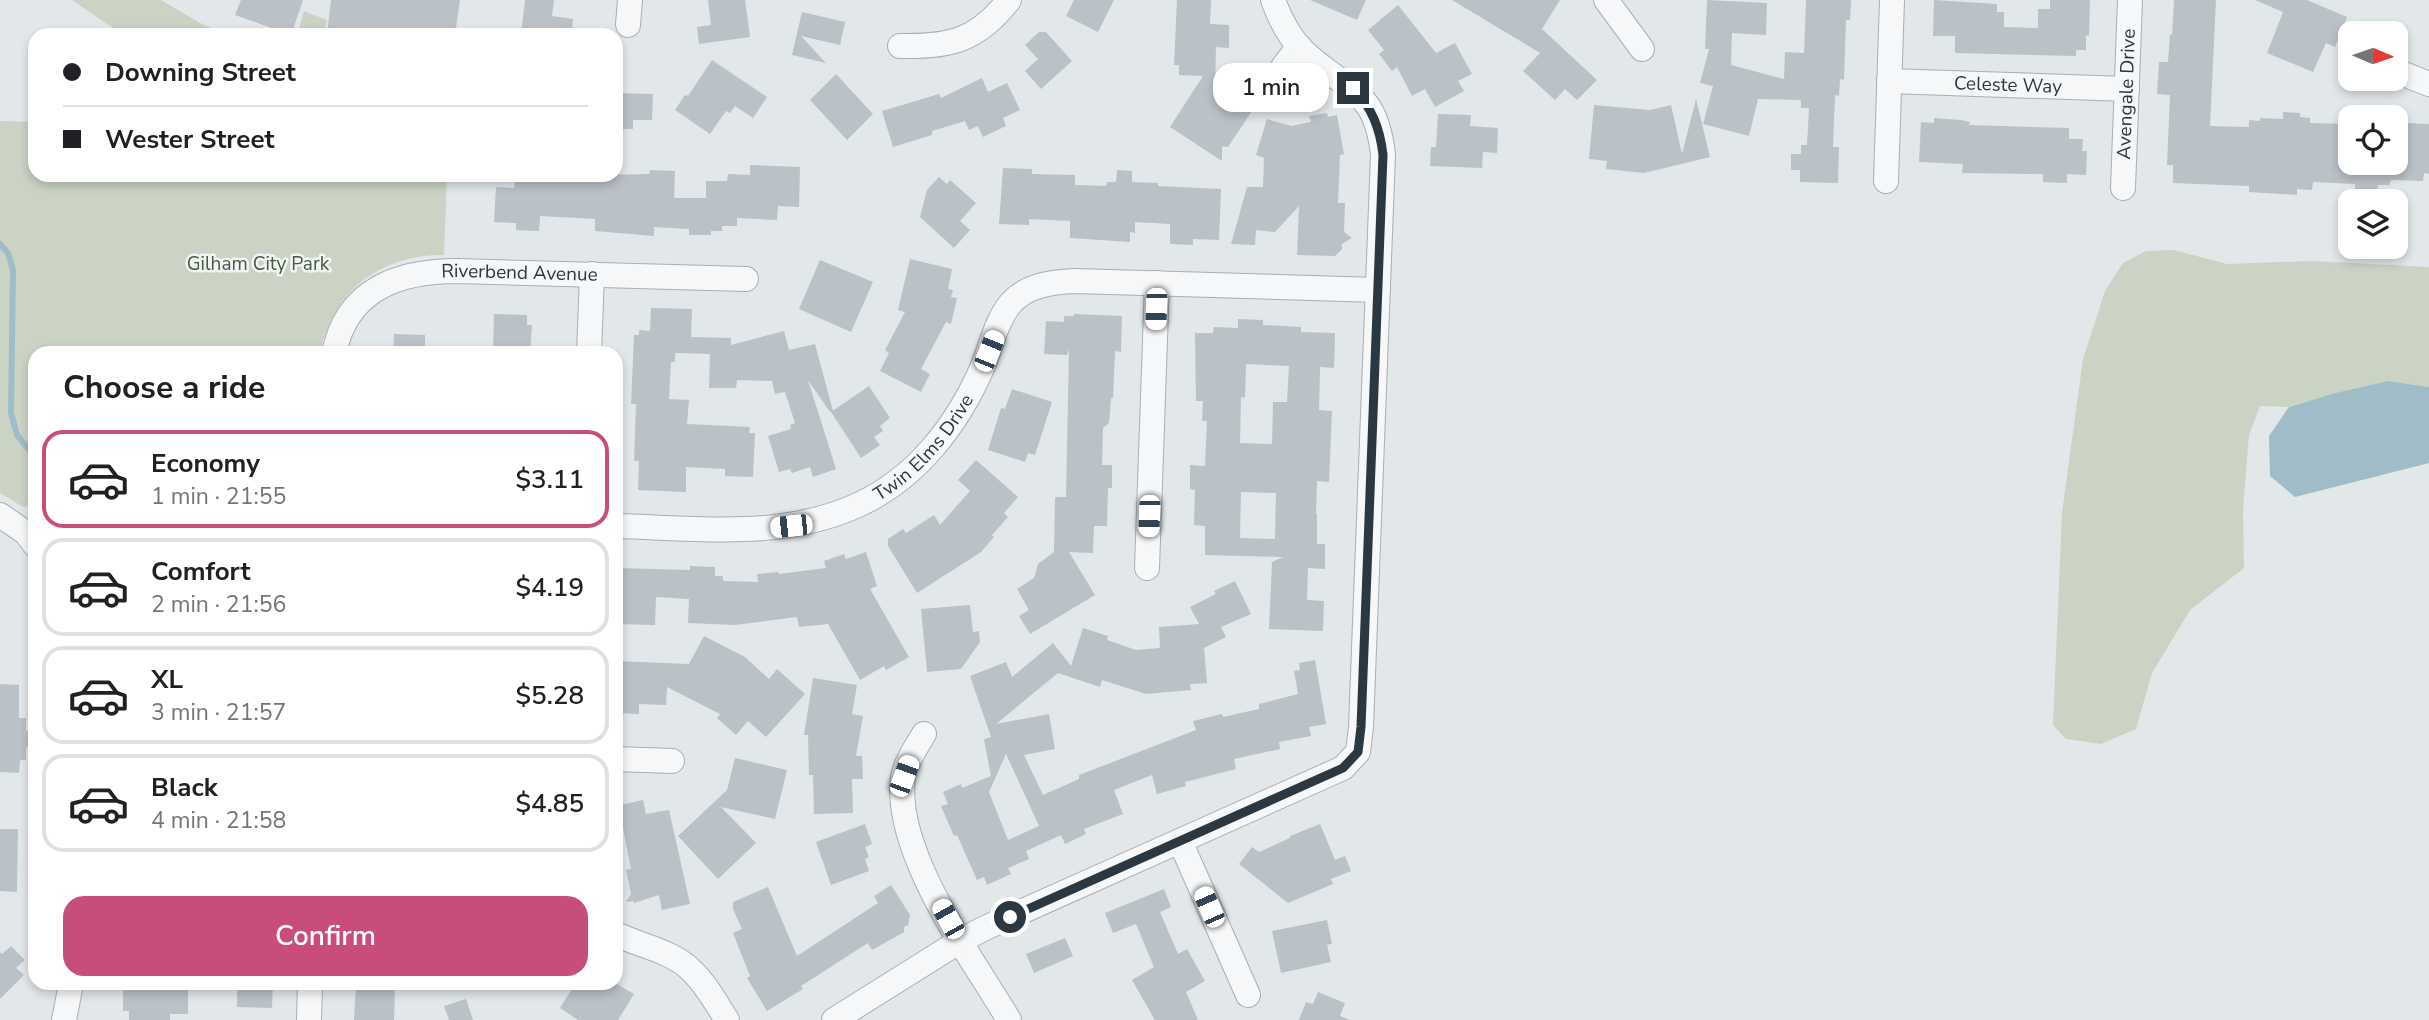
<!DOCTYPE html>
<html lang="en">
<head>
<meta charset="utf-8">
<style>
  body { margin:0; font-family:"Nunito Sans",sans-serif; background:#f6f6f6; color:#202124; height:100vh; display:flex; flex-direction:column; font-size:26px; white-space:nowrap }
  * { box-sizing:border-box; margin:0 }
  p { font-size:23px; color:#757577 }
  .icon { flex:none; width:38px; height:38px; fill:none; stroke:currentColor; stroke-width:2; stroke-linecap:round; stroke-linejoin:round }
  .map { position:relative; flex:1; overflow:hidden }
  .side { position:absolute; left:28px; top:346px; width:595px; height:644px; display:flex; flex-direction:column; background:#fff; border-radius:21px; box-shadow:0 4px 10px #0003 }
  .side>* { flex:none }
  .guide { position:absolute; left:28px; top:28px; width:595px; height:154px; border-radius:21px; box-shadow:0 4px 10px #0003; display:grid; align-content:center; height:154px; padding:0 35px; background:#fff }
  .needle { width:46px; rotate:92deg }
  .controls { position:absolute; left:2338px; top:21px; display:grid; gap:14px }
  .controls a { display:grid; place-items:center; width:70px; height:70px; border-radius:14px; background:#fff; box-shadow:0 4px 10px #0003; font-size:35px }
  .end { position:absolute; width:32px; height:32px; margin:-16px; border:9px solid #2b3841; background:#fff; box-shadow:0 0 0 4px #fff }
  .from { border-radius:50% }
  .bubble { position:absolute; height:49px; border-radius:21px; background:#fff; box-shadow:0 4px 10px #0003; font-size:23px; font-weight:600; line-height:49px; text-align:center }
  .car { position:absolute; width:21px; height:42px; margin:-21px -10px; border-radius:9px; box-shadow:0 0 5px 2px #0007; background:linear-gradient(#fff 24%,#345 0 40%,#fff 0 76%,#345 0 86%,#fff 0) }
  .guide b { display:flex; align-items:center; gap:24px; height:66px; font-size:26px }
  .guide b+b { border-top:2px solid #e0e0e0 }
  .guide i { width:18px; height:18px; background:#202124 }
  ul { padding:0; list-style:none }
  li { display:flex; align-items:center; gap:21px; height:98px; margin:0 14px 10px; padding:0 21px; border:4px solid #e0e0e0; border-radius:21px }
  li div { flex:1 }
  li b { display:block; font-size:26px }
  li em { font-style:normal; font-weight:600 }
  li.on { border-color:#c94d7c }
  li>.icon { width:63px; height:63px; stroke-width:1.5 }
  h2 { padding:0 35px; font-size:32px; line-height:84px }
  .cta { display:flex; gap:14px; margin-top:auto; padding:14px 35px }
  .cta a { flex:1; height:80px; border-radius:21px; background:#c94d7c; color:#fff; font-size:28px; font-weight:600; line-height:80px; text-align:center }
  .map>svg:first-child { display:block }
  .green { fill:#cbd3c4 }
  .water { fill:#9fbcc8 }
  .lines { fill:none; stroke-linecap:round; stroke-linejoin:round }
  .stream { stroke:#9fbcc8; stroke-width:6 }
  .building { fill:#bac1c7; fill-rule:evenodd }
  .minor-casing { stroke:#a7afb4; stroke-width:26 }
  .minor { stroke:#f5f7f8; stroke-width:24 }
  .route { stroke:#2b3841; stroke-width:9 }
  .labels { text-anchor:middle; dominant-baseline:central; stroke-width:5; stroke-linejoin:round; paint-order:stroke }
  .street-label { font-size:19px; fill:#2b3841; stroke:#f2f5f7 }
  .park-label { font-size:19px; fill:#485c39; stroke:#f2f5f7 }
</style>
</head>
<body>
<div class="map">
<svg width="2429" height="1020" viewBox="0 0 2429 1020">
  <rect width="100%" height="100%" fill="#e2e7ea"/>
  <path class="green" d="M72,0H161L200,23L228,35H123Z
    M304,11L327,20L324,35H297Z
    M0,121L35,122V175H447L444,255C381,254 333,291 320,353L35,354V505L23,507L0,493Z
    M2174,250L2227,264L2312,261L2429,267V387L2388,381L2335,393L2288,407L2260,406L2249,435L2243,510L2244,568L2190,610L2152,673L2136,729L2101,744L2066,739L2053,725L2062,513L2083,359L2105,291L2123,263L2146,251Z"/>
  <path class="water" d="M2388,381L2429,387V463L2295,497L2270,476L2269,436L2289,407L2335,393Z"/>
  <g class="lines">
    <path class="stream" d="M0,244L8,253L13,270L11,413L17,435L35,457"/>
  </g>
  <path class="building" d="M241,0H303L291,35L235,15Z
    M331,0H460L455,35H327Z
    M525,0H554L552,16L573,19L572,35H521Z
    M708,0H745L750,37L699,44L697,27L711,25Z
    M1074,0H1114L1098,32L1066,16Z
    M1177,0H1211L1210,24L1229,25V48L1216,47L1215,87L1252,111L1228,147L1222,146V161L1170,127L1203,76L1179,75V65H1174Z
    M1310,0H1366L1357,20Z
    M1452,0H1560L1542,29L1597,80L1577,100L1565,89L1555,100L1523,71L1540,53Z
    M1707,0L1767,3L1766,35L1732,33L1731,65L1784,79L1785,52L1804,53L1806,0H1851L1850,20H1846L1844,80L1840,79L1839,96L1835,95L1833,147H1839L1838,183L1800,182V170H1791V154H1801V145H1807L1809,108H1801V100L1758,99L1749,136L1703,124L1713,86L1700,83L1709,49H1705Z
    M1934,0L1997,4V12H2004V27L2038,28V9H2050V0H2090L2089,36L2086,35V50H2076V56L1955,53V36H1933Z
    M2174,0H2216L2210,126L2249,127V120L2260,121V118L2283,119V112L2300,113V117L2310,118V123L2350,124V163H2404L2406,123L2429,124V174L2424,173L2423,181L2394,180L2390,181V185H2378V190L2355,189V184L2313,182L2312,190L2297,189V195L2249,192V186L2173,183V165H2167L2170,95L2157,94L2159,62H2168L2170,34L2172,35Z
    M2255,0H2307L2347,17L2335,47L2326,43L2313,72L2267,53L2283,12Z
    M1398,5L1436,53L1455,43L1472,74L1458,81L1464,91L1435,107L1425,89L1412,96L1397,67L1392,71L1379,54L1384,50L1368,30Z
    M802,12L845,22L840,45L801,36L826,63L792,55Z
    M1039,32H1046L1072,61L1041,89L1025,71L1038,59L1025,45Z
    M712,60L767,97L753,118L735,106L730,113L726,111L710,134L675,110L685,95L688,96Z
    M836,74L873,114L847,140L810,100Z
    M982,78L988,92L1007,83L1020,110L1003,118L1006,126L983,137L978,126L969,130L965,121L932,131V135L893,147L882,111L939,94L941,98Z
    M616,93L653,94L652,120H633V129H616Z
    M1696,99L1710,157L1644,173L1606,169L1607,161L1589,159L1594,105L1650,110L1671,105L1682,154Z
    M1327,113L1328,117L1337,115L1344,154L1340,155L1338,203H1345L1344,232L1352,238L1342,244V249L1335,256L1297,255L1299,206L1275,232L1256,230L1255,245L1231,244L1247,187H1263L1264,158L1256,155L1267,119L1291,126L1311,122L1309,116Z
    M1438,114L1471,115L1470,126L1498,128L1497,153L1483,152L1482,168L1430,166L1431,147H1436Z
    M1934,118L1961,120L1970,122L1969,125L2069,128V139H2083L2082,151H2087L2086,175L2067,174V183L2043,182V174L1962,173L1963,164L1919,162L1921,122L1934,123Z
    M750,165L800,167L799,207L778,206L777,220L737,218V226H722V231H711V235H689V229L654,227V236L595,231V219L540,216L539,231L516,230V223L494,222L496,187L514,188L515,180L539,182V175L602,179L603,175L649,174L650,170L675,171L674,198H706V181H727L728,174L750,175Z
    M1003,168L1032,169V174L1075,175V185L1106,186L1107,182H1116L1117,170L1132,171V182L1158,183V186L1221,189L1219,240L1193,239V245L1170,244V224L1135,222V233L1130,232V242L1070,238V221L1029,219V225L999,224Z
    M939,177L947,184L950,180L976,203L960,221L970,230L954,248L920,217L927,190Z
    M910,259L952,269L948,289L953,290L951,297L957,298L951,324L946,322L921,369L930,374L921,392L880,371L889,353L885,350L905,312L898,310Z
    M820,260L873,282L851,332L799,309Z
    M651,308L692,309L691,337L731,338V345L784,331L789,350L815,344L833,411L830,412L808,380L836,469L813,477L810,467L792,473L790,469L779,472L768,436L791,429L790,425L795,423L785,392L775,394L772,381L737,380L736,388H709L710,354L675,353V362H671L669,399L689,400L687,424L750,427L749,433H755L753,477L725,476V469L686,467V492L638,490L639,461H634L636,404H631L634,335H639V330L650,331Z
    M494,314L527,315V325H532L530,354H493Z
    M1074,314L1122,316L1121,352L1115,351L1113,398H1111L1109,423L1103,428L1102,465H1112V488H1108L1107,526H1094L1093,553L1069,552L1095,595L1030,634L1019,616L1029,610L1017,589L1034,578L1038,564L1054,552L1055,497H1066L1069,349L1067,355L1044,354L1046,321L1064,322V316H1074Z
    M1238,319L1263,320V325L1301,327V332L1335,333L1334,368L1320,367L1319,410L1332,411L1329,482L1317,481L1316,514H1317V544H1325V569L1308,568L1307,600L1324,601L1323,631L1269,629L1272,562L1283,557L1205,555V526L1194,525L1195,490L1190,489V465L1205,466L1207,421H1202L1203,401H1196L1195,333H1213L1214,327L1238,328ZM1246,364L1289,366L1287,402H1273L1272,444L1240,443L1241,397L1245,398ZM1241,492L1276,493L1275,539L1240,538Z
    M394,334L425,335V354H393Z
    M869,386L890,418L880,426L883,431L874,437L880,445L861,458L831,412Z
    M1012,389L1052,402L1035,455L1028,453L1025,462L988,450L1001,408L1005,409Z
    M976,460L1018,497L1004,513L1008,517L992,535L994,537L981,552L917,593L888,546V539L903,529L906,533L934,515L940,525L970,491L958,480Z
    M866,552L877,586L870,589L909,657L886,670L884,666L860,680L828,624L799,627L797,617L735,625L688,623L689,599L656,597L655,625L617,624L619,568L690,570V566L715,567V576H723V581L758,582L757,574L778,572L779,574L826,568L824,561L844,554L846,559Z
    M1235,581L1251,614L1221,627L1226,637L1204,648L1207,683L1190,684L1191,690L1146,694L1102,680L1100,687L1058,673L996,724L1049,714L1055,749L1024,755L1043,795L1079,779V775L1196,730L1193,721L1222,714L1223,717L1259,709V704L1298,694L1294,671L1300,670L1299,663L1315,660L1326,724L1309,727L1311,736L1279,742L1280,749L1234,759L1236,769L1185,782L1186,786L1157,794L1152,775L1114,790L1123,814L1084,829L1086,834L1065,844L1061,835L1026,851L1029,859L1008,868L1011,874L987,885L984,877L977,880L957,835L954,836L941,806L948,804L943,792L961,784L962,788L991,776L984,739L991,737L970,676L1006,662L1012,677L1053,643L1071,666L1083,628L1108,636L1107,640L1136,650L1160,648L1159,627L1199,624L1190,607L1216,594L1214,591ZM1006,754L1039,826L1008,840L989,792Z
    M970,605L973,632L979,631L980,642L961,669L927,672L921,609Z
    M704,636L745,657L769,679L777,669L805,694L766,737L748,721L736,735L717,718L720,714L667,687L666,705L639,704V714L616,713V661L689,664Z
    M813,678L857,685L852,714L863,716L856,756H862L863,779H852L853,813L814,814L813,775H809L808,735H804Z
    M0,684L19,685V718H26V731H31V748L26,747V760H20L19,773L0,772Z
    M735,758L787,770L775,819L721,807L756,843L718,879L678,836L727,790Z
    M643,800L646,814L669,810L690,904L662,910L659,895L634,903L633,901L626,902L631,894L626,870L631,869L623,828L616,830V806Z
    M865,824L872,844L865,847L869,857L865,859L869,871L831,885L816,842Z
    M1320,824L1335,860L1345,856L1351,871L1331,879L1333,884L1288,903L1239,864L1252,847L1259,852L1290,838V836Z
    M0,829H18L17,892L0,891Z
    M891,885L910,915L908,925L904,927V932L872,950L868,943L801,986L803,989L767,1011L747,978L750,976L733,933L742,929L733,909V902L768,887L797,956L878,903L874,896Z
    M1164,889L1171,907L1160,912L1178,954L1187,949L1205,981L1186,992L1198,1020H1155L1132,980L1154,967L1136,924L1113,933L1105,913Z
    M1327,920L1332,944L1327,945L1331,962L1281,973L1272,931Z
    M1065,938L1073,956L1034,973L1026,954Z
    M11,946L25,960L16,968L24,975L0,999V952L2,954Z
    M123,984H188V1014H170V1020H129V1011H123Z
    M237,984H273L272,1008L237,1007Z
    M356,984H390V988H395L394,1020H354Z
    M575,984H617L634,994L618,1020H578L560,1008Z
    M1318,992L1345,1003L1340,1016L1350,1020H1299L1306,1002L1313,1004Z
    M466,999L473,1020H449L444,1006Z"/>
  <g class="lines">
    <defs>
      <g id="minor">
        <path d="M1606,0L1642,49"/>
        <path d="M628,25L630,0"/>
        <path d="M900,46C950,47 977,41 1009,0"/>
        <path d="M1283,67L1299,46"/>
        <path d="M2396,71L2429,84"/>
        <path id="s1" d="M1889,81L2127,89"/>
        <path d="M1886,181L1892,0"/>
        <path id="s2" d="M2123,188L2130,0"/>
        <path id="s3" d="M334,354C346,289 399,271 457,271L746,279"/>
        <path d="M589,354L592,274"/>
        <path d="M0,515L26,533L35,545"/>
        <path id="s4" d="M616,526C697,528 782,540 858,505C917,478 958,424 983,366C991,346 997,319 1011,303C1027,285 1052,282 1075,281L1378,290"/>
        <path d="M1147,568L1157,283"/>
        <path d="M924,734C916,747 906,762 903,777C893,853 972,957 1009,1020"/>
        <path d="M616,759L672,761"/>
        <path d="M1180,841L1248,995"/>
        <path d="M616,934C640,946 672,951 691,970C706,984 716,1003 727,1020"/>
        <path d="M64,1020L71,984"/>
        <path d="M309,1020L310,984"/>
        <path d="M834,1020L960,941L985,928L1343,768L1358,752L1361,727L1383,155C1376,87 1345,91 1303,51C1289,37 1280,19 1273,0"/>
      </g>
    </defs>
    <use href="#minor" class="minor-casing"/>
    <use href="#minor" class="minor"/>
  </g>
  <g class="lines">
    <path class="route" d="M1010,917L1343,768L1358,752L1361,727L1383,155C1380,128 1372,108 1353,88"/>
  </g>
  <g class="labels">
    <g class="street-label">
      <text stroke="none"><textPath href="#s1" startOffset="119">Celeste Way</textPath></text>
      <text stroke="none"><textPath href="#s2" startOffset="94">Avengale Drive</textPath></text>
      <text stroke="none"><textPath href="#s3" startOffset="226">Riverbend Avenue</textPath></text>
      <text stroke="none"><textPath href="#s4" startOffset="334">Twin Elms Drive</textPath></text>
    </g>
    <g class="park-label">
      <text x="258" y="264">Gilham City Park</text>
    </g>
  </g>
</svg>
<div class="controls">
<a><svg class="needle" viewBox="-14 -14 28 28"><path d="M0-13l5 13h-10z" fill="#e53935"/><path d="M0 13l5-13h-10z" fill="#757577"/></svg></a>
<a><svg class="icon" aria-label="locate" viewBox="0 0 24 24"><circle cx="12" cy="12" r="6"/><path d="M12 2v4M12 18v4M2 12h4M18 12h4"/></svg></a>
<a><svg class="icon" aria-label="layers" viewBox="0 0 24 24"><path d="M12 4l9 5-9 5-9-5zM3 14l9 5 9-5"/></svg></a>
</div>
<i class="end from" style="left:1010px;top:917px"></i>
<i class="end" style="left:1353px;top:88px"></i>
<div class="bubble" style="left:1213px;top:63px;width:116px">1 min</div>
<i class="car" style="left:1156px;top:309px;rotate:182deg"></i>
<i class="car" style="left:989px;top:351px;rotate:22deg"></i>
<i class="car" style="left:1149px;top:516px;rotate:182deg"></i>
<i class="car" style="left:791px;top:526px;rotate:264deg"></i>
<i class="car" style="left:904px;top:776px;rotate:20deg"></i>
<i class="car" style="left:1209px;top:907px;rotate:336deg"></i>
<i class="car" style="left:948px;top:919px;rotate:331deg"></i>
<div class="guide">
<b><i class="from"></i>Downing Street</b>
<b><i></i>Wester Street</b>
</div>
<section class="side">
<h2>Choose a ride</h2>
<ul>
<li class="on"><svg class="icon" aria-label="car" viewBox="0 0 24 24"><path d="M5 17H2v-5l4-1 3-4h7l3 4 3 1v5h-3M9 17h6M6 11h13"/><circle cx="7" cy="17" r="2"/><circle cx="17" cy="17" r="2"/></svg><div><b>Economy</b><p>1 min · 21:55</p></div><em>$3.11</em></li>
<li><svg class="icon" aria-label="car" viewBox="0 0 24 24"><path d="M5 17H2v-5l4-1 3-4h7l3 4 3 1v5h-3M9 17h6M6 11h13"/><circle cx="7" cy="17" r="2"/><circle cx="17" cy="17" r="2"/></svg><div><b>Comfort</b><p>2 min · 21:56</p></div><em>$4.19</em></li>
<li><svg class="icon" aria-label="car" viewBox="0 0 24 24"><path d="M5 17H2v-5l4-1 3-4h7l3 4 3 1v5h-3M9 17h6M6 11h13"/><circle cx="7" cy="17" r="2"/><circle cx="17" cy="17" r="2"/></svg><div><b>XL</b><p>3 min · 21:57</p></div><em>$5.28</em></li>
<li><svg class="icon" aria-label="car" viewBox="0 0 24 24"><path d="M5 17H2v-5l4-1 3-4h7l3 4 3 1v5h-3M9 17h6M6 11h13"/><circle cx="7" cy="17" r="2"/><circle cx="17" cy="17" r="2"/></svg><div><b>Black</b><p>4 min · 21:58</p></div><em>$4.85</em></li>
</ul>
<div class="cta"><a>Confirm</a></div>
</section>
</div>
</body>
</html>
